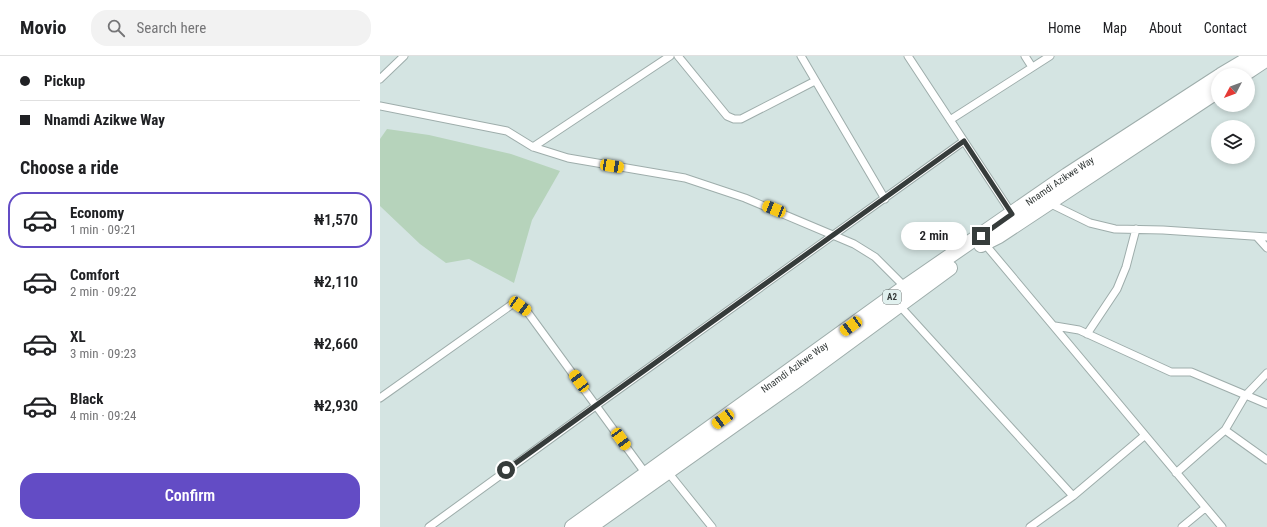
<!DOCTYPE html>
<html lang="en">
<head>
<meta charset="utf-8">
<style>
  body { margin:0; font-family:"Roboto Condensed",sans-serif; background:#f2f2f2; color:#202124; height:100vh; display:flex; flex-direction:column; font-size:15px; white-space:nowrap }
  * { box-sizing:border-box; margin:0 }
  p { font-size:13px; color:#757577 }
  .icon { flex:none; width:22px; height:22px; fill:none; stroke:currentColor; stroke-width:2; stroke-linecap:round; stroke-linejoin:round }
  .map { position:relative; flex:1; overflow:hidden }
  .details { display:flex; flex-direction:column; background:#fff; width:380px }
  .details>* { flex:none }
  .guide { display:grid; align-content:center; height:88px; padding:0 20px; background:#fff }
  .needle { width:26px; rotate:229deg }
  .controls { position:absolute; left:831px; top:12px; display:grid; gap:8px }
  .controls a { display:grid; place-items:center; width:44px; height:44px; border-radius:50%; background:#fff; box-shadow:0 2px 6px #0003; font-size:20px }
  .end { position:absolute; width:18px; height:18px; margin:-9px; border:5px solid #363c3b; background:#fff; box-shadow:0 0 0 2px #fff }
  .from { border-radius:50% }
  .bubble { position:absolute; height:28px; border-radius:14px; background:#fff; box-shadow:0 2px 6px #0003; font-size:13px; font-weight:600; line-height:28px; text-align:center }
  .car { position:absolute; width:12px; height:24px; margin:-12px -6px; border-radius:5px; box-shadow:0 0 3px 1px #0007; background:linear-gradient(#f5c518 24%,#345 0 40%,#f5c518 0 76%,#345 0 86%,#f5c518 0) }
  .guide b { display:flex; align-items:center; gap:14px; height:38px; font-size:15px }
  .guide b+b { border-top:1px solid #e0e0e0 }
  .guide i { width:10px; height:10px; background:#202124 }
  ul { padding:0; list-style:none }
  li { display:flex; align-items:center; gap:12px; height:56px; margin:0 8px 6px; padding:0 12px; border:2px solid transparent; border-radius:16px }
  li div { flex:1 }
  li b { display:block; font-size:15px }
  li em { font-style:normal; font-weight:600 }
  li.selected { border-color:#634cc5 }
  li>.icon { width:36px; height:36px; stroke-width:1.5 }
  h2 { padding:0 20px; font-size:18px; line-height:48px }
  .cta { display:flex; gap:8px; margin-top:auto; padding:8px 20px }
  .cta a { flex:1; height:46px; border-radius:16px; background:#634cc5; color:#fff; font-size:16px; font-weight:600; line-height:46px; text-align:center }
  header { display:flex; align-items:center; gap:24px; box-sizing:border-box; height:56px; padding:0 20px; background:#fff; border-bottom:1px solid #e0e0e0 }
  header strong { font-size:19px }
  nav { display:flex; gap:22px; margin-inline-start:auto; font-size:14px }
  .search { width:280px; height:36px; background:#f2f2f2; display:flex; align-items:center; gap:10px; box-sizing:border-box; padding:0 14px; border-radius:16px; color:#757577; font-size:15px }
  main { display:flex; flex:1; min-height:0 }
  .map>svg:first-child { display:block }
  .green { fill:#b6d3bb }
  .lines { fill:none; stroke-linecap:round; stroke-linejoin:round }
  .street-casing { stroke:#9eadab; stroke-width:9 }
  .highway-casing { stroke:#9eadab; stroke-width:16 }
  .street { stroke:#fff; stroke-width:7 }
  .highway { stroke:#fff; stroke-width:14 }
  .route { stroke:#363c3b; stroke-width:5 }
  .labels { text-anchor:middle; dominant-baseline:central; stroke-width:4; stroke-linejoin:round; paint-order:stroke }
  .shield { fill:#e1f1ef; stroke:#697271; stroke-width:1 }
  .shield-label { font-size:9px; font-weight:bold; fill:#363c3b }
  .street-label { font-size:10px; fill:#363c3b; stroke:#e1f1ef }
</style>
</head>
<body>
<header>
<strong>Movio</strong>
<div class="search"><svg class="icon" aria-label="search" viewBox="0 0 24 24"><circle cx="10" cy="10" r="6"/><path d="M15 15l6 6"/></svg>Search here</div>
<nav><a>Home</a><a>Map</a><a>About</a><a>Contact</a></nav>
</header>
<main>
<section class="details">
<div class="guide">
<b><i class="from"></i>Pickup</b>
<b><i></i>Nnamdi Azikwe Way</b>
</div>
<h2>Choose a ride</h2>
<ul>
<li class="selected"><svg class="icon" aria-label="car" viewBox="0 0 24 24"><path d="M5 17H2v-5l4-1 3-4h7l3 4 3 1v5h-3M9 17h6M6 11h13"/><circle cx="7" cy="17" r="2"/><circle cx="17" cy="17" r="2"/></svg><div><b>Economy</b><p>1 min · 09:21</p></div><em>₦1,570</em></li>
<li><svg class="icon" aria-label="car" viewBox="0 0 24 24"><path d="M5 17H2v-5l4-1 3-4h7l3 4 3 1v5h-3M9 17h6M6 11h13"/><circle cx="7" cy="17" r="2"/><circle cx="17" cy="17" r="2"/></svg><div><b>Comfort</b><p>2 min · 09:22</p></div><em>₦2,110</em></li>
<li><svg class="icon" aria-label="car" viewBox="0 0 24 24"><path d="M5 17H2v-5l4-1 3-4h7l3 4 3 1v5h-3M9 17h6M6 11h13"/><circle cx="7" cy="17" r="2"/><circle cx="17" cy="17" r="2"/></svg><div><b>XL</b><p>3 min · 09:23</p></div><em>₦2,660</em></li>
<li><svg class="icon" aria-label="car" viewBox="0 0 24 24"><path d="M5 17H2v-5l4-1 3-4h7l3 4 3 1v5h-3M9 17h6M6 11h13"/><circle cx="7" cy="17" r="2"/><circle cx="17" cy="17" r="2"/></svg><div><b>Black</b><p>4 min · 09:24</p></div><em>₦2,930</em></li>
</ul>
<div class="cta"><a>Confirm</a></div>
</section>
<div class="map">
<svg width="887" height="471" viewBox="0 0 887 471">
  <rect width="100%" height="100%" fill="#d4e4e2"/>
  <path class="green" d="M7,73L49,79L131,98L180,115L152,164L134,227L89,203L66,207L40,188L0,150V83Z"/>
  <g class="lines">
    <defs>
      <path id="street" d="M298,0L347,60L354,63H361L435,25
        M421,0L505,143
        M528,0L632,158
        M645,0L652,11
        M0,23L24,0
        M0,50L127,75L153,91L188,102L305,122L365,142L474,188L495,201L525,231
        M570,64L670,0
        M153,91L290,0
        M669,147L710,167L735,173L783,174L887,181
        M877,181L887,192
        M604,187L842,471
        M519,249L693,440
        M675,270L699,274L791,316H811L887,348
        M707,278L737,233L746,211L756,173
        M0,342L134,247L146,254L266,418
        M845,374L887,404
        M287,415L332,471
        M796,417L845,374L865,340L887,317
        M49,471L217,349L584,85
        M650,471L693,440L764,380
        M802,471L825,452"/>
      <g id="highway">
        <path d="M841,19L873,0"/>
        <path d="M863,19L887,3"/>
        <path d="M601,189L619,180L838,35"/>
        <path id="s1" d="M192,471L525,231L687,119L838,21"/>
        <path d="M210,471L419,323L570,212"/>
      </g>
    </defs>
    <use href="#street" class="street-casing"/>
    <use href="#highway" class="highway-casing"/>
    <use href="#street" class="street"/>
    <use href="#highway" class="highway"/>
  </g>
  <g class="lines">
    <path class="route" d="M126,414L584,85L632,158L601,180"/>
  </g>
  <g class="labels">
    <rect class="shield" x="503" y="234" width="18" height="14" rx="3"/>
    <g class="shield-label">
      <text x="512" y="241">A2</text>
    </g>
    <g class="street-label">
      <text stroke="none"><textPath href="#s1" startOffset="598">Nnamdi Azikwe Way</textPath></text>
      <text stroke="none"><textPath href="#s1" startOffset="274">Nnamdi Azikwe Way</textPath></text>
    </g>
  </g>
</svg>
<div class="controls">
<a><svg class="needle" viewBox="-14 -14 28 28"><path d="M0-13l5 13h-10z" fill="#e53935"/><path d="M0 13l5-13h-10z" fill="#757577"/></svg></a>
<a><svg class="icon" aria-label="layers" viewBox="0 0 24 24"><path d="M12 4l9 5-9 5-9-5zM3 14l9 5 9-5"/></svg></a>
</div>
<i class="end from" style="left:126px;top:414px"></i>
<i class="end" style="left:601px;top:180px"></i>
<div class="bubble" style="left:521px;top:166px;width:66px">2 min</div>
<i class="car" style="left:232px;top:110px;rotate:99deg"></i>
<i class="car" style="left:394px;top:153px;rotate:292deg"></i>
<i class="car" style="left:140px;top:250px;rotate:125deg"></i>
<i class="car" style="left:471px;top:270px;rotate:234deg"></i>
<i class="car" style="left:199px;top:325px;rotate:323deg"></i>
<i class="car" style="left:343px;top:363px;rotate:234deg"></i>
<i class="car" style="left:241px;top:383px;rotate:144deg"></i>
</div>
</main>
</body>
</html>
